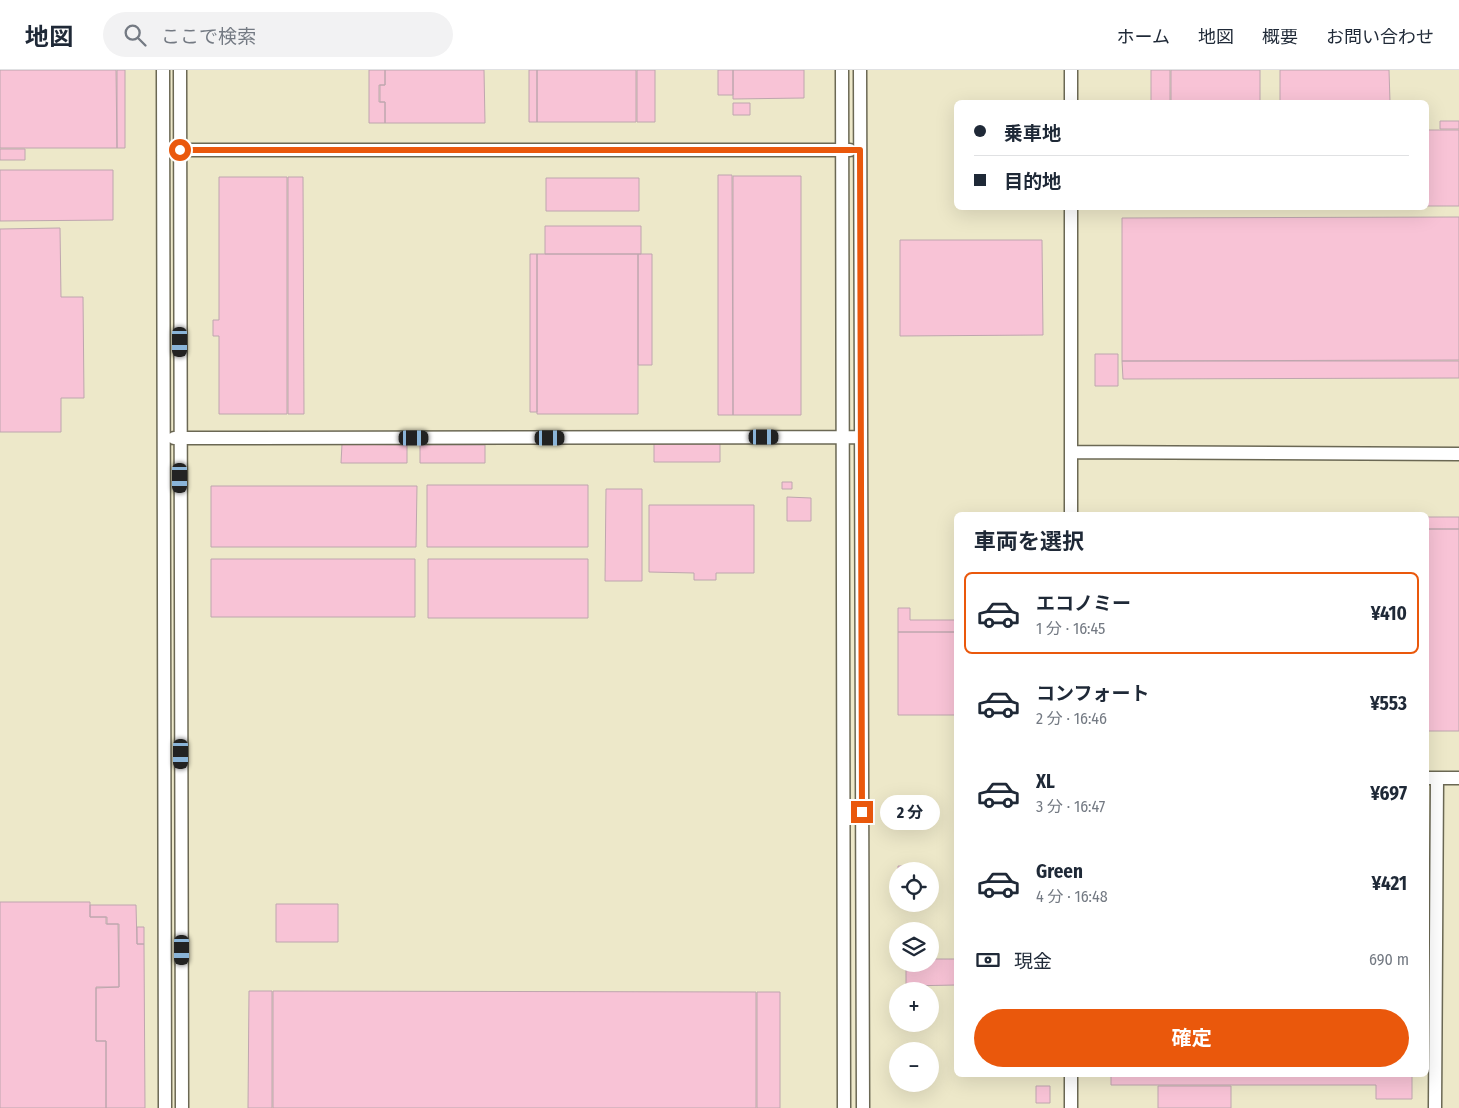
<!DOCTYPE html>
<html lang="ja">
<head>
<meta charset="utf-8">
<style>
  body { margin:0; font-family:"Fira Sans Condensed","Noto Sans JP",sans-serif; background:#f2f2f3; color:#1f2937; height:100vh; display:flex; flex-direction:column; font-size:19px; white-space:nowrap }
  * { box-sizing:border-box; margin:0 }
  p { font-size:16px; color:#747a83 }
  .icon { flex:none; width:28px; height:28px; fill:none; stroke:currentColor; stroke-width:2; stroke-linecap:round; stroke-linejoin:round }
  .map { position:relative; flex:1; overflow:hidden }
  .drawer { position:absolute; left:954px; top:442px; width:475px; height:565px; display:flex; flex-direction:column; background:#fff; border-radius:8px; box-shadow:0 5px 20px #0002 }
  .drawer>* { flex:none }
  .hud { position:absolute; left:954px; top:30px; width:475px; height:110px; border-radius:8px; box-shadow:0 5px 20px #0002; display:grid; align-content:center; height:110px; padding:0 20px; background:#fff }
  .buttons { position:absolute; left:889px; top:792px; display:grid; gap:10px }
  .buttons a { display:grid; place-items:center; width:50px; height:50px; border-radius:50%; background:#fff; box-shadow:0 5px 20px #0002; font-size:25px }
  .end { position:absolute; width:22px; height:22px; margin:-11px; border:6px solid #ea580c; background:#fff; box-shadow:0 0 0 2px #fff }
  .from { border-radius:50% }
  .bubble { position:absolute; height:35px; border-radius:18px; background:#fff; box-shadow:0 5px 20px #0002; font-size:16px; font-weight:700; line-height:35px; text-align:center }
  .car { position:absolute; width:15px; height:30px; margin:-15px -8px; border-radius:6px; box-shadow:0 0 4px 1px #0007; background:linear-gradient(#222 24%,#8ab4d8 0 40%,#222 0 76%,#8ab4d8 0 86%,#222 0) }
  .hud b { display:flex; align-items:center; gap:18px; height:48px; font-size:19px }
  .hud b+b { border-top:1px solid #e0e1e3 }
  .hud i { width:12px; height:12px; background:#1f2937 }
  ul { padding:0; list-style:none }
  li { display:flex; align-items:center; gap:15px; height:82px; margin:0 10px 8px; padding:0 10px; border:2px solid transparent; border-radius:8px }
  li div { flex:1 }
  li b { display:block; font-size:19px }
  li em { font-style:normal; font-weight:700 }
  li.selected { border-color:#ea580c }
  li>.icon { width:45px; height:45px; stroke-width:1.5 }
  h2 { padding:0 20px; font-size:22px; line-height:60px }
  .pay { display:flex; align-items:center; gap:12px; height:55px; padding:0 20px; font-size:19px }
  .pay p { margin-inline-start:auto }
  .primary-button { display:flex; gap:10px; margin-top:auto; padding:10px 20px }
  .primary-button a { flex:1; height:58px; border-radius:30px; background:#ea580c; color:#fff; font-size:20px; font-weight:700; line-height:58px; text-align:center }
  header { display:flex; align-items:center; gap:30px; box-sizing:border-box; height:70px; padding:0 25px; background:#fff; border-bottom:1px solid #e0e1e3 }
  header strong { font-size:24px }
  nav { display:flex; gap:28px; margin-inline-start:auto; font-size:18px }
  .search { width:350px; height:45px; background:#f2f2f3; display:flex; align-items:center; gap:12px; box-sizing:border-box; padding:0 18px; border-radius:28px; color:#747a83; font-size:19px }
  .map>svg:first-child { display:block }
  .built { fill:#ede8c9; fill-rule:evenodd }
  .building { fill:#f8c3d6; stroke:#bea6ae }
  .lines { fill:none; stroke-linecap:round; stroke-linejoin:round }
  .minor-casing { stroke:#6b6854; stroke-width:15 }
  .minor { stroke:#fff; stroke-width:12 }
  .route { stroke:#ea580c; stroke-width:6 }
</style>
</head>
<body>
<header>
<strong>地図</strong>
<div class="search"><svg class="icon" aria-label="search" viewBox="0 0 24 24"><circle cx="10" cy="10" r="6"/><path d="M15 15l6 6"/></svg>ここで検索</div>
<nav><a>ホーム</a><a>地図</a><a>概要</a><a>お問い合わせ</a></nav>
</header>
<div class="map">
<svg width="1459" height="1038" viewBox="0 0 1459 1038">
  <rect width="100%" height="100%" fill="#f6f2db"/>
  <path class="built" d="M0,0H1459V1038H0ZM956,32H1426V138H956ZM956,445H1426V1005H956ZM898,801H930V834H898ZM898,861H930V894H898ZM898,921H930V954H898ZM898,981H930V1014H898Z"/>
  <path class="building" d="M0,0H116L117,78H0Z
    M117,0H125V78H117Z
    M369,0H385V15H379V32H385V53H369Z
    M385,0H484L485,53H385V32H380V15H385Z
    M529,0H537V52H529Z
    M537,0H636V52H537Z
    M637,0H655V52H637Z
    M718,0H733V25H718Z
    M733,0H804V28L733,29Z
    M1151,0H1170V32H1151Z
    M1171,0H1260V32H1171Z
    M1280,0H1389L1390,32H1280Z
    M733,33H750V45H733Z
    M1440,51H1459V59H1440Z
    M1426,60H1459V136H1426Z
    M0,79H25V90H0Z
    M0,100H113V150L0,151Z
    M718,105H732L733,345H718Z
    M733,106H801V345H733Z
    M219,107H287V344H219V266H213V250H219Z
    M288,107H303L304,344H288Z
    M546,108H639V141H546Z
    M1167,138H1268L1167,139Z
    M1459,147V290L1122,291V148Z
    M545,156H641V184H545Z
    M60,158L61,227H83L84,328H61V362H0V159Z
    M900,170H1042L1043,265L900,266Z
    M530,184H537V342H530Z
    M537,184H638V344H537Z
    M638,184H652V295H638Z
    M1095,284H1118V316H1095Z
    M1122,291H1459V308L1123,309Z
    M654,372L720,373V392H654Z
    M342,374L407,375V393H341Z
    M420,375H485V393H420Z
    M782,412H792V419H782Z
    M427,415H588V477H427Z
    M211,416H417L416,477H211Z
    M606,419H642V511H605Z
    M787,427L811,428V451H787Z
    M649,435H754V503H716V510H694V503L649,502Z
    M1426,447H1459V459H1426Z
    M1426,459H1459V661H1426Z
    M211,489H415V547H211Z
    M428,489H588V548H428Z
    M898,538H910V550H956V562H898Z
    M898,562H956V645H898Z
    M898,796H923V801H898Z
    M0,832H90V847H106V854H118L119,917H96V971H106V1038H0Z
    M276,834H338V872H276Z
    M90,835H136L137,874H144L145,1038H106V971H96V918L119,917V854H107V847H90Z
    M137,857H144V874H137Z
    M930,889H956V915L906,916V894H930Z
    M249,921H272V1038H248Z
    M273,921L756,922V1038H273Z
    M757,922H780V1038H757Z
    M1111,1005H1412V1029H1376V1015H1111Z
    M1036,1016H1050V1033H1036Z
    M1158,1016H1231V1038H1158Z"/>
  <g class="lines">
    <defs>
      <path id="minor" d="M163,0L165,1038
        M180,0L182,1038
        M842,0L844,1038
        M860,0L863,1038
        M1071,0V32
        M172,80H850
        M1071,138V445
        M174,368L861,367
        M1071,382L1459,384
        M1426,708H1459
        M1071,1038V1005
        M1435,1038L1437,708"/>
    </defs>
    <use href="#minor" class="minor-casing"/>
    <use href="#minor" class="minor"/>
  </g>
  <g class="lines">
    <path class="route" d="M180,80H860L862,742"/>
  </g>
</svg>
<div class="buttons">
<a><svg class="icon" aria-label="locate" viewBox="0 0 24 24"><circle cx="12" cy="12" r="6"/><path d="M12 2v4M12 18v4M2 12h4M18 12h4"/></svg></a>
<a><svg class="icon" aria-label="layers" viewBox="0 0 24 24"><path d="M12 4l9 5-9 5-9-5zM3 14l9 5 9-5"/></svg></a>
<a>+</a>
<a>−</a>
</div>
<i class="end from" style="left:180px;top:80px"></i>
<i class="end" style="left:862px;top:742px"></i>
<div class="bubble" style="left:880px;top:725px;width:60px">2 分</div>
<i class="car" style="left:180px;top:272px;rotate:180deg"></i>
<i class="car" style="left:764px;top:367px;rotate:90deg"></i>
<i class="car" style="left:414px;top:368px;rotate:90deg"></i>
<i class="car" style="left:550px;top:368px;rotate:90deg"></i>
<i class="car" style="left:180px;top:408px;rotate:180deg"></i>
<i class="car" style="left:181px;top:684px;rotate:180deg"></i>
<i class="car" style="left:182px;top:880px;rotate:180deg"></i>
<div class="hud">
<b><i class="from"></i>乗車地</b>
<b><i></i>目的地</b>
</div>
<section class="drawer">
<h2>車両を選択</h2>
<ul>
<li class="selected"><svg class="icon" aria-label="car" viewBox="0 0 24 24"><path d="M5 17H2v-5l4-1 3-4h7l3 4 3 1v5h-3M9 17h6M6 11h13"/><circle cx="7" cy="17" r="2"/><circle cx="17" cy="17" r="2"/></svg><div><b>エコノミー</b><p>1 分 · 16:45</p></div><em>¥410</em></li>
<li><svg class="icon" aria-label="car" viewBox="0 0 24 24"><path d="M5 17H2v-5l4-1 3-4h7l3 4 3 1v5h-3M9 17h6M6 11h13"/><circle cx="7" cy="17" r="2"/><circle cx="17" cy="17" r="2"/></svg><div><b>コンフォート</b><p>2 分 · 16:46</p></div><em>¥553</em></li>
<li><svg class="icon" aria-label="car" viewBox="0 0 24 24"><path d="M5 17H2v-5l4-1 3-4h7l3 4 3 1v5h-3M9 17h6M6 11h13"/><circle cx="7" cy="17" r="2"/><circle cx="17" cy="17" r="2"/></svg><div><b>XL</b><p>3 分 · 16:47</p></div><em>¥697</em></li>
<li><svg class="icon" aria-label="car" viewBox="0 0 24 24"><path d="M5 17H2v-5l4-1 3-4h7l3 4 3 1v5h-3M9 17h6M6 11h13"/><circle cx="7" cy="17" r="2"/><circle cx="17" cy="17" r="2"/></svg><div><b>Green</b><p>4 分 · 16:48</p></div><em>¥421</em></li>
</ul>
<div class="pay"><svg class="icon" aria-label="cash" viewBox="0 0 24 24"><path d="M3 7h18v10H3z"/><circle cx="12" cy="12" r="2"/></svg>現金<p>690 m</p></div>
<div class="primary-button"><a>確定</a></div>
</section>
</div>
</body>
</html>
